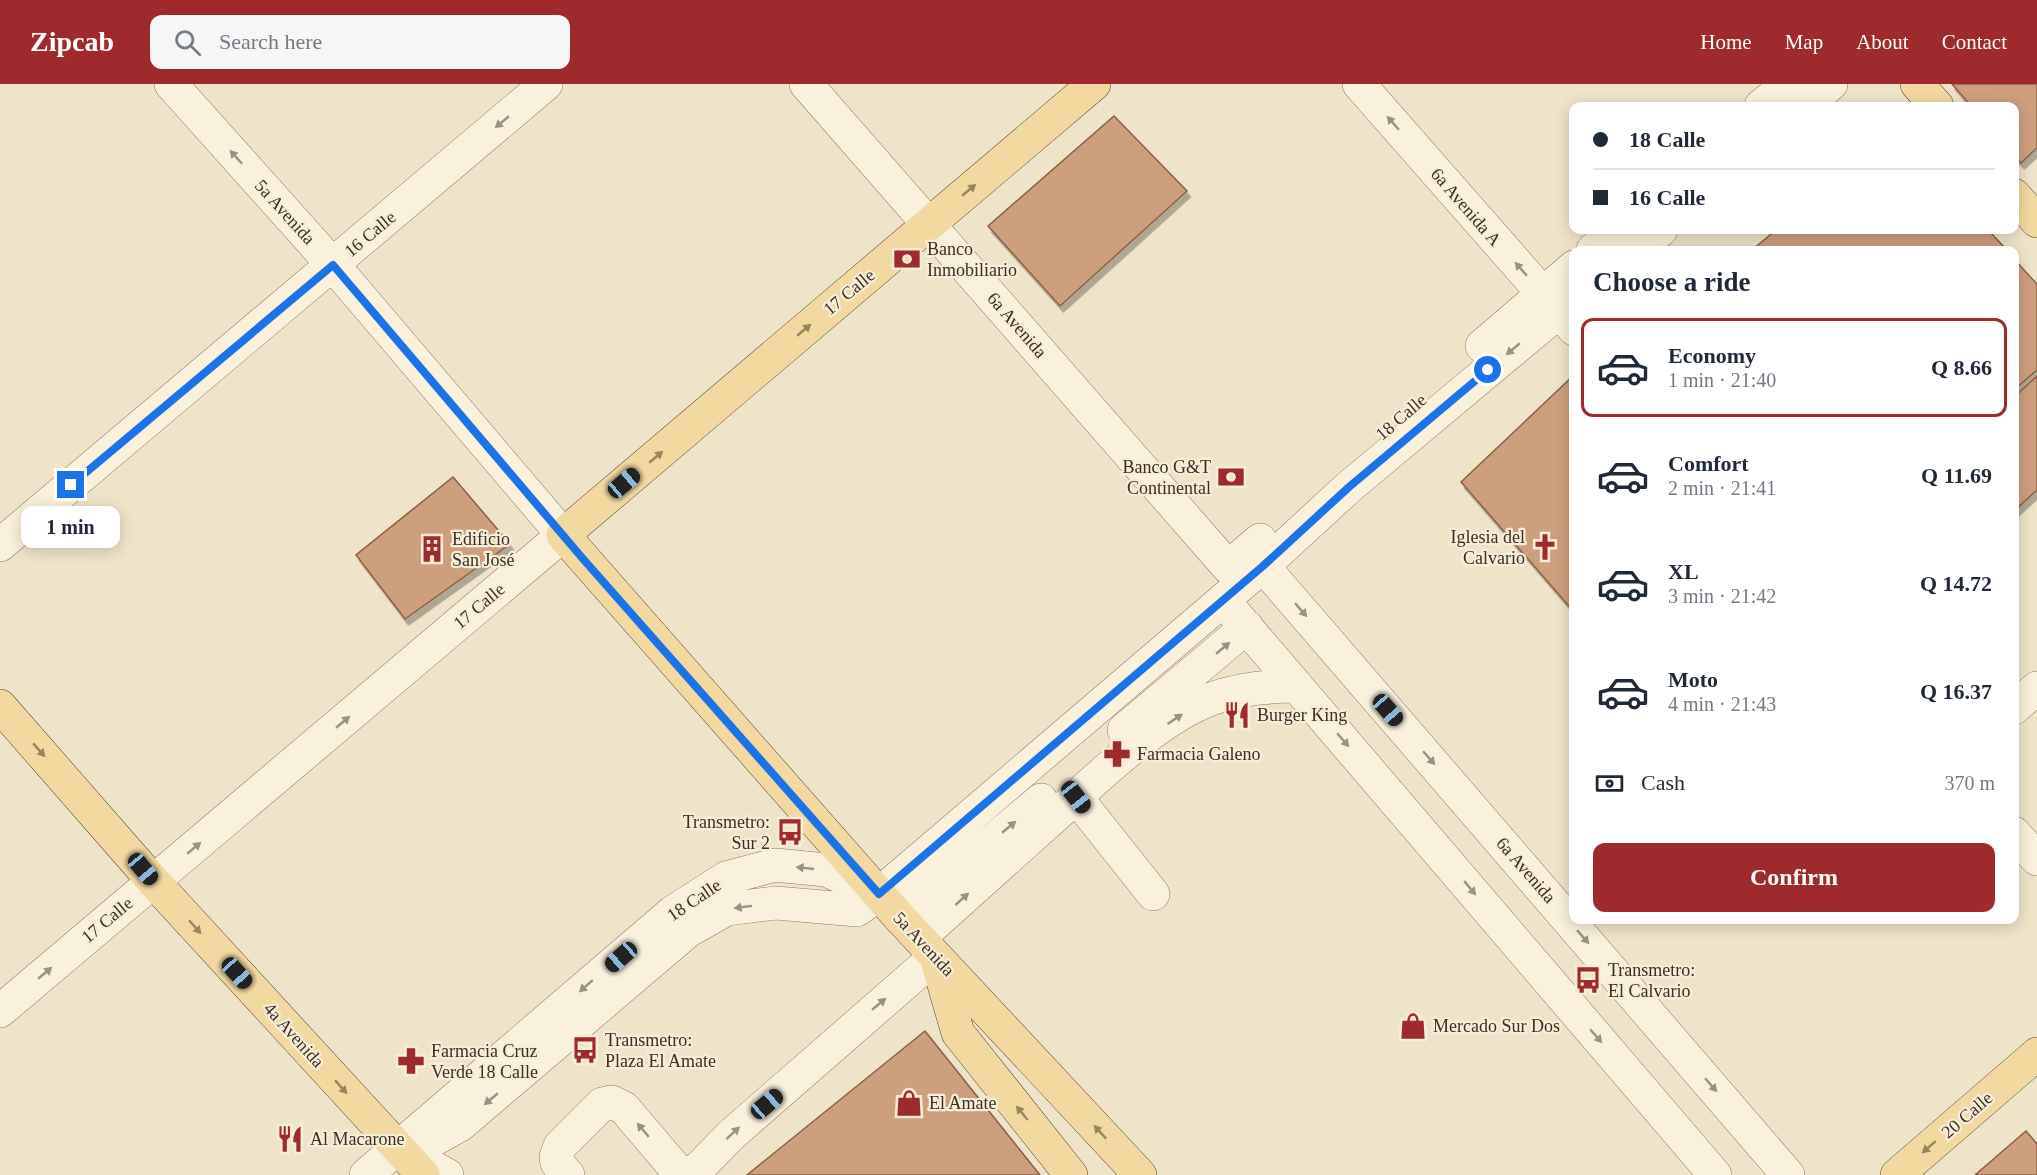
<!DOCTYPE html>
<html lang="en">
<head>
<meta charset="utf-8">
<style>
  body { margin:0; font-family:"Times New Roman",serif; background:#f6f6f7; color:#1f2937; height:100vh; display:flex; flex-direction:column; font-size:22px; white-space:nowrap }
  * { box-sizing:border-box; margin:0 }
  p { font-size:20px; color:#747a83 }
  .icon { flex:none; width:33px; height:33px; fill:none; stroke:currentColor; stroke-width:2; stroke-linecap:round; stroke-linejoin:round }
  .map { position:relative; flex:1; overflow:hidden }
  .details { position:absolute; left:1569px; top:162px; width:450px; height:678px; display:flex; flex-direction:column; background:#fff; border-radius:12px; box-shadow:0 3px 15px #0003 }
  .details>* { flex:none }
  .hud { position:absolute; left:1569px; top:18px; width:450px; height:132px; border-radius:12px; box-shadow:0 3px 15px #0003; display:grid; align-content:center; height:132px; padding:0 24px; background:#fff }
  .end { position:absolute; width:27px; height:27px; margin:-14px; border:8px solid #1a73e8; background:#fff; box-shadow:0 0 0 3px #fff }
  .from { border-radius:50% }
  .bubble { position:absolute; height:42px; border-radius:12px; background:#fff; box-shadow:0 3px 15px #0003; font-size:20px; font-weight:800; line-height:42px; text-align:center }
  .car { position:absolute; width:18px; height:36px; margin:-18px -9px; border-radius:8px; box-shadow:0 0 4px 2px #0007; background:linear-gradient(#222 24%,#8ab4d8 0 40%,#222 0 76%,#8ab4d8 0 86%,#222 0) }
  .hud b { display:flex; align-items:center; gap:21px; height:57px; font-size:22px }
  .hud b+b { border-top:2px solid #e0e1e3 }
  .hud i { width:15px; height:15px; background:#1f2937 }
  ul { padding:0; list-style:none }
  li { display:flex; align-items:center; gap:18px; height:99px; margin:0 12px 9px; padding:0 12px; border:3px solid transparent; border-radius:12px }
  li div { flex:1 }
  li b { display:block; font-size:22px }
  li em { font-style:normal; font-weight:800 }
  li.current { border-color:#9e2a2b }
  li>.icon { width:54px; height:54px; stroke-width:1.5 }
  h2 { padding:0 24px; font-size:27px; line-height:72px }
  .pay { display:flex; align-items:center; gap:15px; height:66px; padding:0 24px; font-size:22px }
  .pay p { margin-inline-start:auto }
  .action { display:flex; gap:12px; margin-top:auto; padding:12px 24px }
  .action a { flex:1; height:69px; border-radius:12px; background:#9e2a2b; color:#fff; font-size:24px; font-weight:800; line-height:69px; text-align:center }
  header { display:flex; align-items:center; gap:36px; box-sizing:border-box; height:84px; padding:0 30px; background:#9e2a2b; color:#fff }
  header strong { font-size:28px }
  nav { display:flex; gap:33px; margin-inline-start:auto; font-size:21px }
  .search { width:420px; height:54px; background:#f6f6f7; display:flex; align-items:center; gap:15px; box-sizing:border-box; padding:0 21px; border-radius:12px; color:#747a83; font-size:22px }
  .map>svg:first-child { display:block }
  .building { fill:#cf9f7d; stroke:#8d5f41; stroke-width:1.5; filter:url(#shadow) }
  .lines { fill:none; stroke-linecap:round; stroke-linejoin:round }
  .minor-casing { stroke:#8d765c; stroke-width:34 }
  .major-casing { stroke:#5b4430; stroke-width:34 }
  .minor { stroke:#faf1dc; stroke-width:33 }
  .major { stroke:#f3d9a0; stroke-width:33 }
  .oneway { fill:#9c907e }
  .oneway2 { fill:#988460 }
  .route { stroke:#1a73e8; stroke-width:8 }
  .labels { text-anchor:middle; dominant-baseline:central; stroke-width:4.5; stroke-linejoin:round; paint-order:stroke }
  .street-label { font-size:18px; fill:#3d2e20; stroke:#f7eed8 }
  .poi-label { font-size:18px; fill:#3d2e20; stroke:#f7eed8; text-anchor:start }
</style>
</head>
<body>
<header>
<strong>Zipcab</strong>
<div class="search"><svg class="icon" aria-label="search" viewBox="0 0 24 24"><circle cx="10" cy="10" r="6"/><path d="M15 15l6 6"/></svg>Search here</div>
<nav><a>Home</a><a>Map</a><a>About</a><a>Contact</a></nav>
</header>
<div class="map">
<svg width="2037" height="1091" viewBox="0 0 2037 1091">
  <defs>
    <filter id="shadow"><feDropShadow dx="3.5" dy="6" stdDeviation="0" flood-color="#0004"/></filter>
  </defs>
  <rect width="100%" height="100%" fill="#f0e4c8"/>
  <path class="building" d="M1952,0H2037V64L2021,79L2014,72V22H1971Z
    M1114,32L1187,107L1060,222L988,142Z
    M1776,146H1988L2007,166H1752Z
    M2014,175L2037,200V286L2014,306Z
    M1574,291V528L1461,398Z
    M2037,292V406L2014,427V313Z
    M453,393L510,460L405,535L356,471Z
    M925,947L1040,1091H747Z
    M2026,1047L2037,1060V1091H1975Z"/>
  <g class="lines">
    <defs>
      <path id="minor" d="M806,0L1228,483L1260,456
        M1359,0L1574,245
        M1761,22L1788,0
        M1804,22L1831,0
        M1593,166L1617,146
        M1635,166L1661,146
        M1482,262L1574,183
        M0,461L546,0
        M1263,482L1788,1091
        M1223,516L1715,1091
        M2014,624L2037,604
        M1124,646L1247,543
        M1076,713L1153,810
        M2014,749L2037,775
        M900,834L1041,716
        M919,854C967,811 1016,767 1065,723C1105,687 1160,634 1211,615C1239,605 1268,602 1297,602
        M0,927L563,451L333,181L171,0
        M397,1064L431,1057L460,1041L688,847L727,825L776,819L857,826L879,810L1263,482L1349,403L1574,215
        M399,1065L447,1091
        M366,1091L673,828L726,794L775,781L826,786L879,810
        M568,1091L557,1079L556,1073L560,1062L602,1020L612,1018L624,1024L681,1091
        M692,1091L731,1051L935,873"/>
      <path id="major" d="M1094,0L563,451L900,834L1140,1091
        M1917,0L1937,22
        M2014,111L2037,137
        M0,622L153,797L423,1091
        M938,880L958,949L1071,1091
        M1897,1091L2037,970"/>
    </defs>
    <use href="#minor" class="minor-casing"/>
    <use href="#major" class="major-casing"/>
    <use href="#minor" class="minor"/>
    <use href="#major" class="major"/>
  </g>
  <defs><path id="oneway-solid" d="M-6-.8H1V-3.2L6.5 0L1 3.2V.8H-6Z" transform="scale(1.5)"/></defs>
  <g class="oneway">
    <use href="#oneway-solid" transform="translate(502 38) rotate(140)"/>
    <use href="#oneway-solid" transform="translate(1393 39) rotate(-131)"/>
    <use href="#oneway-solid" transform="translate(236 73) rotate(-132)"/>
    <use href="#oneway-solid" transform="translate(1521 185) rotate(-131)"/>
    <use href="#oneway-solid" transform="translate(1513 265) rotate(140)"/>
    <use href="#oneway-solid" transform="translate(1301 526) rotate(49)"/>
    <use href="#oneway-solid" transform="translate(1223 564) rotate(-40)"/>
    <use href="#oneway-solid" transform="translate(1175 635) rotate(-34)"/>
    <use href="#oneway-solid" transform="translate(343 638) rotate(-40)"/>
    <use href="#oneway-solid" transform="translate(1343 656) rotate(49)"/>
    <use href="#oneway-solid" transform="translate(1429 674) rotate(49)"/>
    <use href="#oneway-solid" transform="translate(1009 743) rotate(-40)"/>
    <use href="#oneway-solid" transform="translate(194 764) rotate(-40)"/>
    <use href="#oneway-solid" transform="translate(805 784) rotate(-174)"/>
    <use href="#oneway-solid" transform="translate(1470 804) rotate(50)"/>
    <use href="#oneway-solid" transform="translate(962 815) rotate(-42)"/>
    <use href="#oneway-solid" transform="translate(743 823) rotate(173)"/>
    <use href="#oneway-solid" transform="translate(1583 853) rotate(49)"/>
    <use href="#oneway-solid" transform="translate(45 889) rotate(-40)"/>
    <use href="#oneway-solid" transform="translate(586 902) rotate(139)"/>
    <use href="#oneway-solid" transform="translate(879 920) rotate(-40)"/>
    <use href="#oneway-solid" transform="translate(1596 952) rotate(49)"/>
    <use href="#oneway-solid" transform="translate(1711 1001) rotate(49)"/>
    <use href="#oneway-solid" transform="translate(491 1015) rotate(140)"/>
    <use href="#oneway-solid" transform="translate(643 1046) rotate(-130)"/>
    <use href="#oneway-solid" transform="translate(733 1049) rotate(-43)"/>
  </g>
  <g class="oneway2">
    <use href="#oneway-solid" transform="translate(969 106) rotate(-40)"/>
    <use href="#oneway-solid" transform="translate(804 246) rotate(-40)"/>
    <use href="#oneway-solid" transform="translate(656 373) rotate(-40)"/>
    <use href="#oneway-solid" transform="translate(39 666) rotate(49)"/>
    <use href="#oneway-solid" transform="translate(195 843) rotate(48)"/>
    <use href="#oneway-solid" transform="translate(341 1003) rotate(48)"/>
    <use href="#oneway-solid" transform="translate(1022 1029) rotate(-129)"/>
    <use href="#oneway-solid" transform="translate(1100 1048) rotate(-133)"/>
    <use href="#oneway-solid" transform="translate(1929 1063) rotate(139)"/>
  </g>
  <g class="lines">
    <path class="route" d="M71,401L333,181L584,476L879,810L1263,482L1349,403L1488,286"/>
  </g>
  <defs>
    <symbol id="bank-bare" viewBox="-9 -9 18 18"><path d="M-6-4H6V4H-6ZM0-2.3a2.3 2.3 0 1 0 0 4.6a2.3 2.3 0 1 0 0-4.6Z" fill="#9e2a2b" stroke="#f7eed8" stroke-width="2.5" paint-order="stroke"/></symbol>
    <symbol id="church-bare" viewBox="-9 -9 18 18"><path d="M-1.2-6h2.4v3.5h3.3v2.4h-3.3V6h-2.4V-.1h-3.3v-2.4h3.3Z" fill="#9e2a2b" stroke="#f7eed8" stroke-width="2.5" paint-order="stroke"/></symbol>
    <symbol id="building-bare" viewBox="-9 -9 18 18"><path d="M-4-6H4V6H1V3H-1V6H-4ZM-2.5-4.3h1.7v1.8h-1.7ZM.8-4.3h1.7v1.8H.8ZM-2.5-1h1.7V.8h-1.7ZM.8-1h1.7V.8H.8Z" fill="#9e2a2b" stroke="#f7eed8" stroke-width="2.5" paint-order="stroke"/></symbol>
    <symbol id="restaurant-bare" viewBox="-9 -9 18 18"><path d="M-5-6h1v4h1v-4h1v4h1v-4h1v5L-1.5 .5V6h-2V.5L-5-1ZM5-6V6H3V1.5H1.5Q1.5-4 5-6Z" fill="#9e2a2b" stroke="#f7eed8" stroke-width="2.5" paint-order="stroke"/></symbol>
    <symbol id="pharmacy-bare" viewBox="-9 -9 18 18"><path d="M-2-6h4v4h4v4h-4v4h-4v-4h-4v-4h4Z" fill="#9e2a2b" stroke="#f7eed8" stroke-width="2.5" paint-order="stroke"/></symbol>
    <symbol id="bus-bare" viewBox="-9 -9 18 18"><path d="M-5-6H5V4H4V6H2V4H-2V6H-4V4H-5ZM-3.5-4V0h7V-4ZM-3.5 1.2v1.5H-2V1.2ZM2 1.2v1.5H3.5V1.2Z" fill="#9e2a2b" stroke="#f7eed8" stroke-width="2.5" paint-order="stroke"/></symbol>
    <symbol id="shop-bare" viewBox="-9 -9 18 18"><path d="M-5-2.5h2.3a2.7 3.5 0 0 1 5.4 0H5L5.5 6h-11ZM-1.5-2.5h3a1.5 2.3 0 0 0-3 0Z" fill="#9e2a2b" stroke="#f7eed8" stroke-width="2.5" paint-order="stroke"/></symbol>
  </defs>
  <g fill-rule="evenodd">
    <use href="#bank-bare" x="888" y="156" width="38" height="38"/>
    <use href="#bank-bare" x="1212" y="374" width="38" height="38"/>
    <use href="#church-bare" x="1526" y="444" width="38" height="38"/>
    <use href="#building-bare" x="413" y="446" width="38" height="38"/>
    <use href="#restaurant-bare" x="1218" y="612" width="38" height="38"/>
    <use href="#pharmacy-bare" x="1098" y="651" width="38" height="38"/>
    <use href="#bus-bare" x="771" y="729" width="38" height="38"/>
    <use href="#bus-bare" x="1569" y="877" width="38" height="38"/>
    <use href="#shop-bare" x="1394" y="923" width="38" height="38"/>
    <use href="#bus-bare" x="566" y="947" width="38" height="38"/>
    <use href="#pharmacy-bare" x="392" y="958" width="38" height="38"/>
    <use href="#shop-bare" x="890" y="1000" width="38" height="38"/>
    <use href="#restaurant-bare" x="271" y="1036" width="38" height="38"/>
  </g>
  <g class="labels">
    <g class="street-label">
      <text transform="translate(1466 123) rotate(49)">6a Avenida A</text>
      <text transform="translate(285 128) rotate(48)">5a Avenida</text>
      <text transform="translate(370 150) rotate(-40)">16 Calle</text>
      <text transform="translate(849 208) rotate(-40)">17 Calle</text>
      <text transform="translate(1017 241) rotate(49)">6a Avenida</text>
      <text transform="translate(1401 333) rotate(-41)">18 Calle</text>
      <text transform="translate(479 522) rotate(-40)">17 Calle</text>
      <text transform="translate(1526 786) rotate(49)">6a Avenida</text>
      <text transform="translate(694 816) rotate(-34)">18 Calle</text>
      <text transform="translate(107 836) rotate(-40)">17 Calle</text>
      <text transform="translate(924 860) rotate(47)">5a Avenida</text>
      <text transform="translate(294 951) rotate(48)">4a Avenida</text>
      <text transform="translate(1967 1031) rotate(-41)">20 Calle</text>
    </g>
    <g class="poi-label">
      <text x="927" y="165">Banco<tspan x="927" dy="21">Inmobiliario</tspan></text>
      <text x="1211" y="383" text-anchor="end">Banco G&amp;T<tspan x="1211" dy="21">Continental</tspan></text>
      <text x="1525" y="453" text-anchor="end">Iglesia del<tspan x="1525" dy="21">Calvario</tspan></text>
      <text x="452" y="455">Edificio<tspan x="452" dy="21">San José</tspan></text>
      <text x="1257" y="631">Burger King</text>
      <text x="1137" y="670">Farmacia Galeno</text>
      <text x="770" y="738" text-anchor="end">Transmetro:<tspan x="770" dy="21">Sur 2</tspan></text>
      <text x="1608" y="886">Transmetro:<tspan x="1608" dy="21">El Calvario</tspan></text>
      <text x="1433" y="942">Mercado Sur Dos</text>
      <text x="605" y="956">Transmetro:<tspan x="605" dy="21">Plaza El Amate</tspan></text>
      <text x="431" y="967">Farmacia Cruz<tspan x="431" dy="21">Verde 18 Calle</tspan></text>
      <text x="929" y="1019">El Amate</text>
      <text x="310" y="1055">Al Macarone</text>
    </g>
  </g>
</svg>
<i class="end from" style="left:1488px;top:286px"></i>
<i class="end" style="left:71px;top:401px"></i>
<div class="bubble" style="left:21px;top:422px;width:99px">1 min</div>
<i class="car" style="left:624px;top:399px;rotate:50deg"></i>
<i class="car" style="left:1388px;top:626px;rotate:139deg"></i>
<i class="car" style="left:1076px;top:713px;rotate:142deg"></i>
<i class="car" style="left:143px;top:785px;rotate:140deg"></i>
<i class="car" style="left:621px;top:873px;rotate:229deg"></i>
<i class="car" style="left:237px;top:889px;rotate:138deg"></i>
<i class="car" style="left:767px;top:1020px;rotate:49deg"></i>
<div class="hud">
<b><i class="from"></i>18 Calle</b>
<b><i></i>16 Calle</b>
</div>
<section class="details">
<h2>Choose a ride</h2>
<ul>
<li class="current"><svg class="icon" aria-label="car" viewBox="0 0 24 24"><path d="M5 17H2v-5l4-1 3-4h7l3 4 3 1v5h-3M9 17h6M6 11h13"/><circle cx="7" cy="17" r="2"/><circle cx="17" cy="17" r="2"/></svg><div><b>Economy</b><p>1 min · 21:40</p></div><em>Q 8.66</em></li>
<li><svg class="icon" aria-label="car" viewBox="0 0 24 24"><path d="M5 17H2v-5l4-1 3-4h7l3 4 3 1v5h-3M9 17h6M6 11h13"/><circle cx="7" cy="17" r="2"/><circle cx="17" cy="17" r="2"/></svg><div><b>Comfort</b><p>2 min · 21:41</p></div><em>Q 11.69</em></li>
<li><svg class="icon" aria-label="car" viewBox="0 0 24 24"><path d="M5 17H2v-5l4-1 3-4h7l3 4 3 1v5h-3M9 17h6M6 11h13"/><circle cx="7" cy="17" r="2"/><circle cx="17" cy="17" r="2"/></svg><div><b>XL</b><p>3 min · 21:42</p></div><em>Q 14.72</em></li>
<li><svg class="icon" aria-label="car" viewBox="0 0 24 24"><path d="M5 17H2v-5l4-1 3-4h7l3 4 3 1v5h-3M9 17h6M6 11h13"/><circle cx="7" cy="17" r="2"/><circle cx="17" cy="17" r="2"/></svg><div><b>Moto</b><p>4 min · 21:43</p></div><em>Q 16.37</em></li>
</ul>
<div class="pay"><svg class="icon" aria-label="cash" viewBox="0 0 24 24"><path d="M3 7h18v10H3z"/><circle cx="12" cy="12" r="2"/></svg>Cash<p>370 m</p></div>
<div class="action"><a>Confirm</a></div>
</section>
</div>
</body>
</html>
